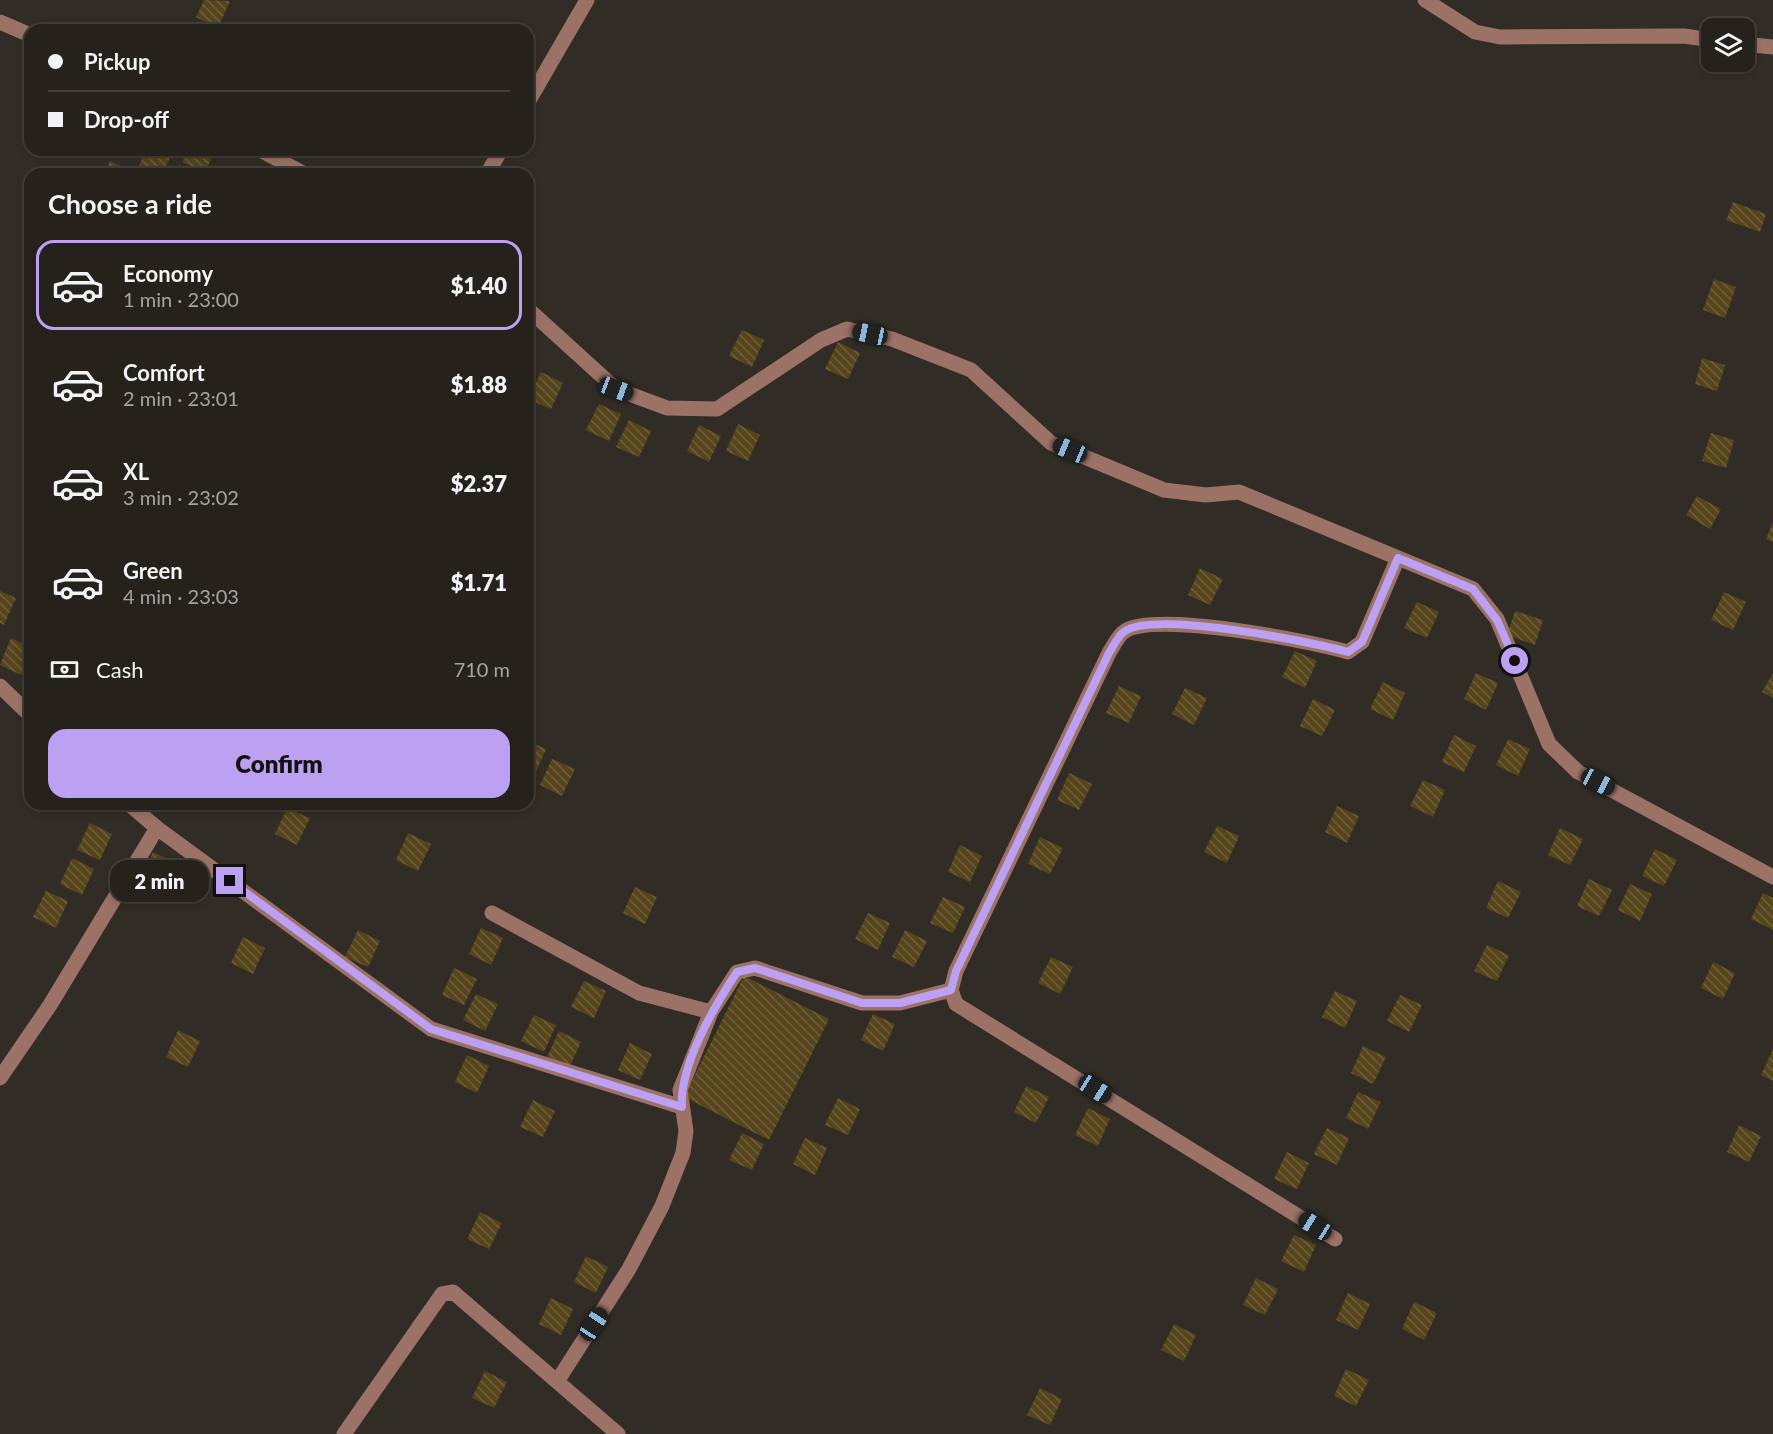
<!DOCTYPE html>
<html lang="en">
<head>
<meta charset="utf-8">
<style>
  body { margin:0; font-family:Lato,sans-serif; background:#312f29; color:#f1f3f6; height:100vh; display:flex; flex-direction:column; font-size:22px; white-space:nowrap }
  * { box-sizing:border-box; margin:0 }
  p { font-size:20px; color:#a3a4a3 }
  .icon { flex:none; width:33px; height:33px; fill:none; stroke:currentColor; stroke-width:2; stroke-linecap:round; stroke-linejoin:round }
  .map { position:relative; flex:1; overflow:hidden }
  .panel { position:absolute; left:24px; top:168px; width:510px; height:642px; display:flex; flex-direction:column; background:#25221c; border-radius:18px; box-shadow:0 3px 9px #0003,0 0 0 2px #423f3b }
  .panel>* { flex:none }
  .banner { position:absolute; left:24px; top:24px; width:510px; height:132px; border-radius:18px; box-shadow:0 3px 9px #0003,0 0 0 2px #423f3b; display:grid; align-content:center; height:132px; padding:0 24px; background:#25221c }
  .fabs { position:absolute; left:1701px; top:18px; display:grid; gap:12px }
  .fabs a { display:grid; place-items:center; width:54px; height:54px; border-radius:12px; background:#25221c; box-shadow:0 3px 9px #0003,0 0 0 2px #423f3b; font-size:30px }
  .end { position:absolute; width:27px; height:27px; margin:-14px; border:8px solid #bca0f2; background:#111; box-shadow:0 0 0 3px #111 }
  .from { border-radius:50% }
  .bubble { position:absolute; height:42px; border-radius:18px; background:#25221c; box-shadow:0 3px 9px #0003,0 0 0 2px #423f3b; font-size:20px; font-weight:800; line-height:42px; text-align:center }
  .car { position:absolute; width:18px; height:36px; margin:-18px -9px; border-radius:8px; box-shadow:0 0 4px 2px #0007; background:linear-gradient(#222 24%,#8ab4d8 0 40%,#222 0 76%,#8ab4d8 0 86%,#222 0) }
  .banner b { display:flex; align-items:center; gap:21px; height:57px; font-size:22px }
  .banner b+b { border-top:2px solid #423f3b }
  .banner i { width:15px; height:15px; background:#f1f3f6 }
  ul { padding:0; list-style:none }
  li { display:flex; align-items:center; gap:18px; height:90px; margin:0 12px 9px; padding:0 12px; border:3px solid transparent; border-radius:18px }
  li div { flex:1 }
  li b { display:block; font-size:22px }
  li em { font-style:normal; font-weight:800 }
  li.selected { border-color:#bca0f2 }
  li>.icon { width:54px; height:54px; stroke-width:1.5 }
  h2 { padding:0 24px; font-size:27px; line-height:72px }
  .pay { display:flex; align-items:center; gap:15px; height:66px; padding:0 24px; font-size:22px }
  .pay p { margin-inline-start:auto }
  .cta { display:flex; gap:12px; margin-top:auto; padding:12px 24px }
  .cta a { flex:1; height:69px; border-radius:18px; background:#bca0f2; color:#111; font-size:24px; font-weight:800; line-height:69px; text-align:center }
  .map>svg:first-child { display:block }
  .building { fill:url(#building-back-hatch) }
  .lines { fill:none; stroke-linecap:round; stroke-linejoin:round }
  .minor { stroke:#9c7267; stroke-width:15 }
  .route { stroke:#bca0f2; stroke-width:8 }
</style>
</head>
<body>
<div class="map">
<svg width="1773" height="1434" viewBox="0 0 1773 1434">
  <defs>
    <pattern id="building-back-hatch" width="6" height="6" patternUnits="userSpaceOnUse" patternTransform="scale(1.5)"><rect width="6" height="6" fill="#56441a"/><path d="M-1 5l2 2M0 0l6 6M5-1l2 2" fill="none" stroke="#6e5f3b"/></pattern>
  </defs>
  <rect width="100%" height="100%" fill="#312d26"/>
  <path class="building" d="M204,0L230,1L218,28L196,17Z
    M146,150H163L172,154L162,174H146L137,170Z
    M188,150H215L205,173L182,162Z
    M110,161L133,172L132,174H104Z
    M179,165L199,174H175Z
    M1733,202L1766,214L1760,232L1726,220Z
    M1714,279L1736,287L1725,318L1703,310Z
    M742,330L764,340L752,367L729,356Z
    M838,342L860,353L848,379L825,369Z
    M1702,358L1725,365L1717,391L1695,384Z
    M541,372L563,383L551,409L528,399Z
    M599,404L621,414L609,441L586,430Z
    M629,420L651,431L639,457L616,447Z
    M738,424L760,435L748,461L726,451Z
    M699,425L721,436L709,462L687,451Z
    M1711,433L1734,440L1726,468L1702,461Z
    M1697,496L1721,509L1710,529L1686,515Z
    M1773,522V542L1766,539Z
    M1200,568L1223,579L1210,605L1188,595Z
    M0,591L16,598L4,625L0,623Z
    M1724,592L1746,602L1733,630L1711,620Z
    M1417,602L1439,612L1427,638L1404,628Z
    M1515,611L1543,620L1535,645L1507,635Z
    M11,638L30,647V657L21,675L0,665Z
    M1295,651L1317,661L1305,688L1282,677Z
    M1476,673L1498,683L1486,710L1464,699Z
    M1773,673V698L1762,692Z
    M1383,682L1405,693L1393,720L1370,709Z
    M1119,686L1141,696L1129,723L1106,713Z
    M1185,688L1207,698L1194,725L1172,714Z
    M1313,699L1335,710L1322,736L1300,726Z
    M1454,735L1476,746L1464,772L1442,762Z
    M1508,739L1530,749L1518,776L1496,765Z
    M528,741L546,749L534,776L528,773Z
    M552,759L575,769L562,796L540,785Z
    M1069,773L1092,784L1079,810L1057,800Z
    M1423,780L1445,790L1433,817L1410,806Z
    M1337,806L1359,816L1347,843L1325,832Z
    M287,808L310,818L297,845L275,834Z
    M90,823L112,834L100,860L77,850Z
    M1217,826L1239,836L1227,863L1204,852Z
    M1560,828L1583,839L1570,865L1548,855Z
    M408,833L431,844L418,871L396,860Z
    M1040,837L1063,848L1050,874L1028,864Z
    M960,845L982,856L970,882L948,872Z
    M1655,849L1677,860L1664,886L1642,876Z
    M153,852L175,863L162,889L140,879Z
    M72,858L94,869L82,895L60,884Z
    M1589,879L1612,890L1599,916L1577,906Z
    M1498,881L1521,892L1508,918L1486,908Z
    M1630,884L1652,894L1640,921L1618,910Z
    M635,887L657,897L645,924L623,913Z
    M46,891L68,901L56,928L33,917Z
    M1763,893L1773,898V930L1751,919Z
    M943,897L965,907L953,933L930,923Z
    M868,913L890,923L878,950L855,939Z
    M481,928L503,938L491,965L469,954Z
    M358,930L380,941L368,967L345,957Z
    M905,930L927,941L914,967L892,957Z
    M243,937L265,948L253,974L231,963Z
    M1487,945L1509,955L1497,981L1474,971Z
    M1051,957L1073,967L1060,994L1038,983Z
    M1713,962L1735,973L1723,999L1701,988Z
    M454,968L477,979L464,1005L442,995Z
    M744,976L829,1019L769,1140L684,1097Z
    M584,981L606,991L594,1018L571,1007Z
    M1335,991L1357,1001L1345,1028L1322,1017Z
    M476,994L498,1004L485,1031L463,1020Z
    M1400,995L1422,1005L1409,1032L1387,1021Z
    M873,1014L895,1024L883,1051L861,1040Z
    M534,1015L556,1025L544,1052L521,1041Z
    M178,1030L200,1041L188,1067L166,1057Z
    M559,1031L581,1042L569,1068L547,1057Z
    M630,1043L652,1054L640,1080L618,1070Z
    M1363,1046L1386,1057L1373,1084L1351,1073Z
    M1773,1049V1081L1761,1075Z
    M467,1055L489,1066L477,1093L455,1082Z
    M1026,1086L1049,1097L1036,1123L1014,1112Z
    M1358,1092L1381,1102L1368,1129L1346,1118Z
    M838,1098L860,1109L848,1135L825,1125Z
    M533,1100L555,1111L543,1137L520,1127Z
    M1088,1108L1110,1119L1098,1146L1075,1135Z
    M1739,1125L1761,1136L1749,1162L1727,1152Z
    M1327,1128L1349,1138L1337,1165L1314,1154Z
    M742,1133L764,1144L752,1170L729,1160Z
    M805,1138L827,1148L815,1175L793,1164Z
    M1287,1152L1309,1163L1297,1189L1274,1179Z
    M480,1212L502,1223L489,1249L467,1239Z
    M1294,1235L1316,1245L1304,1272L1281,1261Z
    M586,1256L608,1267L596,1293L574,1282Z
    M1256,1278L1278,1289L1265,1315L1243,1305Z
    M1348,1293L1370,1304L1358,1330L1336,1320Z
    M551,1298L573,1309L561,1335L539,1324Z
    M1414,1302L1437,1313L1424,1340L1402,1329Z
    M1174,1324L1196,1335L1184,1361L1161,1350Z
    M1346,1369L1369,1380L1356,1406L1334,1396Z
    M485,1371L507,1382L494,1408L472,1398Z
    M1040,1388L1062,1399L1050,1425L1027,1415Z"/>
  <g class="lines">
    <path class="minor" d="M1425,0L1475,32L1500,37L1684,36L1712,40
      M0,22L30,35
      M1744,44L1773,47
      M528,102L587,0
      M260,150L305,174
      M487,174L501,150
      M528,309L616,389L667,408L717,409L821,340L847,329L892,339L971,370L1051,443L1164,490L1206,495L1239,492L1473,589L1497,619L1549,744L1578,772L1773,877
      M0,686L30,715
      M129,804L157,828L431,1029L682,1107
      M492,913L639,993L711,1012
      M0,1078L50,1005L157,828
      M1335,1239L956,1004L951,990L956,971L1109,653C1113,647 1118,635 1125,631C1156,611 1309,641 1348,652L1362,642L1398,558
      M558,1380L629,1269L662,1206L683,1153L686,1131L680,1090L711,1012L737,972L755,968L862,1003H900L951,990
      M344,1434L442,1294L453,1292L618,1434"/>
  </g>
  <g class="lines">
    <path class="route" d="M230,881L431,1029L682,1107C679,1066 715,1005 737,972L755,968L862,1003H900L951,990L956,971L1109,653C1113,647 1118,635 1125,631C1156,611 1308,641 1348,652L1362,642L1398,558L1473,589L1497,620L1515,661"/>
  </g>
</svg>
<div class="fabs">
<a><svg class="icon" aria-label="layers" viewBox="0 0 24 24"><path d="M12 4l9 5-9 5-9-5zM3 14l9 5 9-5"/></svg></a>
</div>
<i class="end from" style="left:1515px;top:661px"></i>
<i class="end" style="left:230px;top:881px"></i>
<div class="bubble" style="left:110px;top:860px;width:99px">2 min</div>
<i class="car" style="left:870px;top:334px;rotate:282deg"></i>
<i class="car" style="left:616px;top:389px;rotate:111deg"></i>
<i class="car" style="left:1070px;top:450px;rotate:293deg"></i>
<i class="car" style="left:1598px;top:782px;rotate:118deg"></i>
<i class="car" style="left:1095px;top:1089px;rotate:122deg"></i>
<i class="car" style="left:1315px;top:1226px;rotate:302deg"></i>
<i class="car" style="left:594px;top:1324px;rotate:33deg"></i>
<div class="banner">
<b><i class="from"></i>Pickup</b>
<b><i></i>Drop-off</b>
</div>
<section class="panel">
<h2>Choose a ride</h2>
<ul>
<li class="selected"><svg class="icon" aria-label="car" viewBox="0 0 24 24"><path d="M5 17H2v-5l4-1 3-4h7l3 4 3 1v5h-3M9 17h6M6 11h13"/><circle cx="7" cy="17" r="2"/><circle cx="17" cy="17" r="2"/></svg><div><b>Economy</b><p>1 min · 23:00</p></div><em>$1.40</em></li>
<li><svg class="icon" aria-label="car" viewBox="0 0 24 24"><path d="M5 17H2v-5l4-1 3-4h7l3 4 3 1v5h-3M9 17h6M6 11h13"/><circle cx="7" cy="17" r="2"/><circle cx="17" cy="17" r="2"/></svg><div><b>Comfort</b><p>2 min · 23:01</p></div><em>$1.88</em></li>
<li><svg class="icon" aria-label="car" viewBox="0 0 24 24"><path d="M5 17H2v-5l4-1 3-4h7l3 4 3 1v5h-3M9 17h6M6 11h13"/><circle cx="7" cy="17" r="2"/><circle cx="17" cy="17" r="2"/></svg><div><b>XL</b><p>3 min · 23:02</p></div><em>$2.37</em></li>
<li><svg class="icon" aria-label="car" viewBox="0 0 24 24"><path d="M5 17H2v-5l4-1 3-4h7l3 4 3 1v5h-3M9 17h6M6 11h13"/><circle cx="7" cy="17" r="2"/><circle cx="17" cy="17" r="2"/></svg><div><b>Green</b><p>4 min · 23:03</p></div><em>$1.71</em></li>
</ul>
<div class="pay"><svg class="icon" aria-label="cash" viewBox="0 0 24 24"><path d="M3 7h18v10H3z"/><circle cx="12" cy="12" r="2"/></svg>Cash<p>710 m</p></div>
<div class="cta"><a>Confirm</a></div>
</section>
</div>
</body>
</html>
